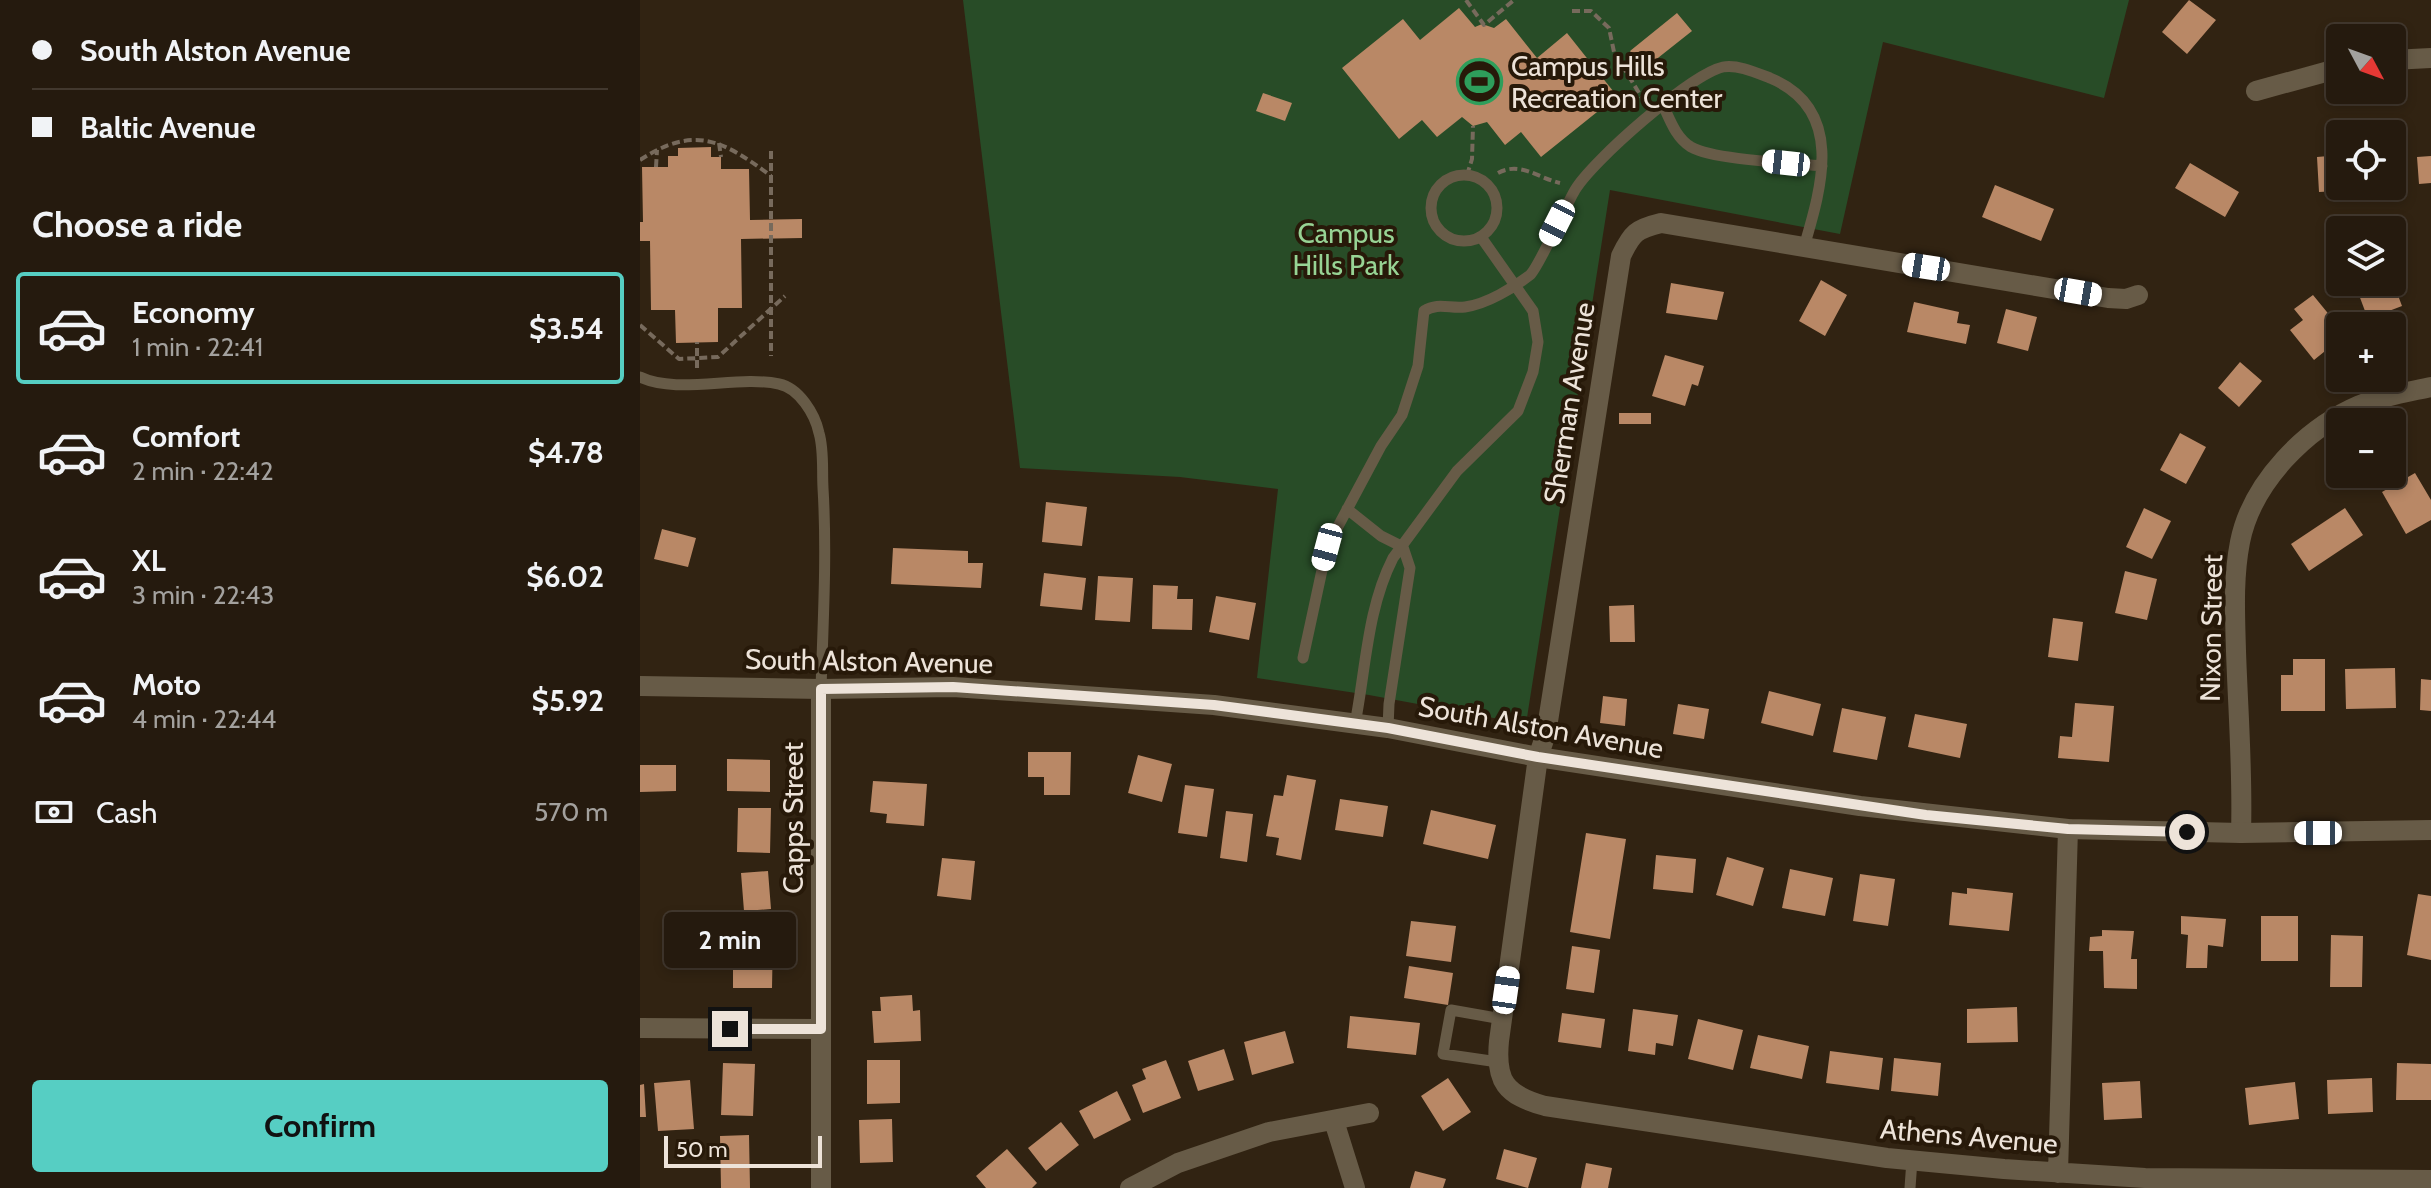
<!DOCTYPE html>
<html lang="en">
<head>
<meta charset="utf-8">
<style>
  body { margin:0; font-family:Cabin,sans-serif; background:#31271c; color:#f1f3f6; height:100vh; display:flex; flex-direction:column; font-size:30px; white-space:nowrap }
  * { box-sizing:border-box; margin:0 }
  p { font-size:26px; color:#a3a19e }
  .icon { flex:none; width:44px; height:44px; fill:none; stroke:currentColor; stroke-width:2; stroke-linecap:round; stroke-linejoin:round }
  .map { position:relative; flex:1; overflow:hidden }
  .sheet { display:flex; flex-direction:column; background:#251a0e; width:640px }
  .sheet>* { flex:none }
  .top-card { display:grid; align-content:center; height:176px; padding:0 32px; background:#251a0e }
  .needle { width:52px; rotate:131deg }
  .tools { position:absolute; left:1686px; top:24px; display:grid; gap:16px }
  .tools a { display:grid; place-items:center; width:80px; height:80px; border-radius:8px; background:#251a0e; box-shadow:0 4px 12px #0003,0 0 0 2px #42382e; font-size:40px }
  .scale { position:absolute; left:24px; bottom:20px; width:158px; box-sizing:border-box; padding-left:8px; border:4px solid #ede3d9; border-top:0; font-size:22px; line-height:28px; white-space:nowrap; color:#ede3d9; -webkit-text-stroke:6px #271909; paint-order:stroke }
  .end { position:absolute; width:36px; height:36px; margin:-18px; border:10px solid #ede3d9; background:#111; box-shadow:0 0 0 4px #111 }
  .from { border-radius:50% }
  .bubble { position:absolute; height:56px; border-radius:8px; background:#251a0e; box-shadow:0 4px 12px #0003,0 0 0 2px #42382e; font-size:26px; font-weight:800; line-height:56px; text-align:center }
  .car { position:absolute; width:24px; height:48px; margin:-24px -12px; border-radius:10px; box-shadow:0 0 6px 2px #0007; background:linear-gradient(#fff 24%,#345 0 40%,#fff 0 76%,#345 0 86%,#fff 0) }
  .top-card b { display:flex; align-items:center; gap:28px; height:76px; font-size:30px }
  .top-card b+b { border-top:2px solid #42382e }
  .top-card i { width:20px; height:20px; background:#f1f3f6 }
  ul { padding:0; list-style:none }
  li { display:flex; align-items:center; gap:24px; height:112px; margin:0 16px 12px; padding:0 16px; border:4px solid transparent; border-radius:8px }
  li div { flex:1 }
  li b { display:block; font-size:30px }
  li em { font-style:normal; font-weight:800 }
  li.active { border-color:#56cec3 }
  li>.icon { width:72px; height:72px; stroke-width:1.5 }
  h2 { padding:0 32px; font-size:36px; line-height:96px }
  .pay { display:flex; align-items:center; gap:20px; height:88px; padding:0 32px; font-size:30px }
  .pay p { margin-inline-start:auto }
  .action { display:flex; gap:16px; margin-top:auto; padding:16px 32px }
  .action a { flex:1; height:92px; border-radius:8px; background:#56cec3; color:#111; font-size:32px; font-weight:800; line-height:92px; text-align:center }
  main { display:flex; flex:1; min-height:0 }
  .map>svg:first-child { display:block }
  .green { fill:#284c27 }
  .building { fill:#b98866 }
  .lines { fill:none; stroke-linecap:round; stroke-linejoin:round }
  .path { stroke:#776a5c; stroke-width:4; stroke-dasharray:8 4; stroke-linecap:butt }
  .service { stroke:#675b47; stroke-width:11 }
  .minor { stroke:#675b47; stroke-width:20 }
  .tertiary { stroke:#675b47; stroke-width:20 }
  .route { stroke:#ede3d9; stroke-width:10 }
  .labels { text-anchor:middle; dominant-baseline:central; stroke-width:8; stroke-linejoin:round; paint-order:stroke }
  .poi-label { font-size:28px; fill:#ede3d9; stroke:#271909; text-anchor:start }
  .park-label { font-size:28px; fill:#97d394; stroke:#271909 }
  .street-label { font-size:28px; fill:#ede3d9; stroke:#271909 }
</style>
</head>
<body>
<main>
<section class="sheet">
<div class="top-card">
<b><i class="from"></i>South Alston Avenue</b>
<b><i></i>Baltic Avenue</b>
</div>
<h2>Choose a ride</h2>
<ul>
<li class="active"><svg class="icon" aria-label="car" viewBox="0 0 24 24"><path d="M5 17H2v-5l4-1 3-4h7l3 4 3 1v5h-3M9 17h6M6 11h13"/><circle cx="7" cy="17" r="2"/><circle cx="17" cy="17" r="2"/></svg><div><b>Economy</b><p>1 min · 22:41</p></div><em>$3.54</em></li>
<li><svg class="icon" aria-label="car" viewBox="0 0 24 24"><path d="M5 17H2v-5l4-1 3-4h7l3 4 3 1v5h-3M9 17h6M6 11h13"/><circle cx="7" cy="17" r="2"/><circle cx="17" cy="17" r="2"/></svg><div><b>Comfort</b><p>2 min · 22:42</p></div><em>$4.78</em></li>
<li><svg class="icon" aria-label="car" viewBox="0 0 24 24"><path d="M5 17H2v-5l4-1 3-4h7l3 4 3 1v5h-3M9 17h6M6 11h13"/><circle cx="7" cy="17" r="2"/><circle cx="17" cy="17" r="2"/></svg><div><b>XL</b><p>3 min · 22:43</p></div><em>$6.02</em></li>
<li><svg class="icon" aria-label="car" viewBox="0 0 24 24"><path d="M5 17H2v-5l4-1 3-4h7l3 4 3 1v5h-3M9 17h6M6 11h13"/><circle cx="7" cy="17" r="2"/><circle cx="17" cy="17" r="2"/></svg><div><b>Moto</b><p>4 min · 22:44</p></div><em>$5.92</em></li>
</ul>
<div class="pay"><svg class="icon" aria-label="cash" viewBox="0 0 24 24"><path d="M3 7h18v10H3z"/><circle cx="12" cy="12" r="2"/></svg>Cash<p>570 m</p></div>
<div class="action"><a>Confirm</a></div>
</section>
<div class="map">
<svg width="1791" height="1188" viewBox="0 0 1791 1188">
  <rect width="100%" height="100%" fill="#312312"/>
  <path class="green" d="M323,0H1489L1464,98L1243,42L1200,234L970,190L886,724L729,695L617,678L638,489L540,477L380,468Z"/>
  <path class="building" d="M1549,0L1576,20L1547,54L1522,32Z
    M819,8L835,27L842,24L854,28L866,19L897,58L927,33L977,96L901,157L881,132L865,145L847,122L833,126L822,117L797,137L782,120L759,139L702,68L763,19L780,40Z
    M1037,13L1052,31L1004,69L990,51Z
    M623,93L652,103L645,121L616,111Z
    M71,147V157H81V169H109L110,220L162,219V238L101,239L102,308H78V342L36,343L35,310H11L10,241H0V222H3L2,167H28V156H38V148Z
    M1700,155V186H1736V189L1679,192L1677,157Z
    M1791,156V183L1779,184L1777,157Z
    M1550,163L1599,192L1585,217L1535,188Z
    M1355,185L1414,209L1401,241L1342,217Z
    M1181,280L1207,295L1185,336L1159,321Z
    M1731,282H1753L1762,306L1728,319L1716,287Z
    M1031,283L1084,292L1077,320L1026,313Z
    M1673,295L1700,328V339L1674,360L1650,330L1663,320L1654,309Z
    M1274,302L1319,312L1317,323L1330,325L1326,344L1267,332Z
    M1366,309L1397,317L1388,351L1357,343Z
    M1025,355L1064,366L1058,386L1052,384L1045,406L1012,396Z
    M1600,362L1622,381L1599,407L1578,388Z
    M979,413H1011V424H979Z
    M1540,433L1566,447L1546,484L1520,470Z
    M1775,473L1791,500V520L1766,534L1742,492Z
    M406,502L447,507L442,546L402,542Z
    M1504,508L1531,521L1512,559L1486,547Z
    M1705,508L1723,535L1669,571L1651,544Z
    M22,529L56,538L48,567L14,559Z
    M253,548L328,551V563H343L341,588L251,584Z
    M1485,571L1517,579L1507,620L1475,613Z
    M404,573L446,578L442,610L400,606Z
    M458,576L493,578L490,622L455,620Z
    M513,585L538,586L537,599H553L552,630L512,629Z
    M576,596L616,603L609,640L569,632Z
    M994,605L995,642H970L969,606Z
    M1413,618L1443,622L1438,661L1408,657Z
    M1653,659H1685V711H1641V675H1653Z
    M1755,668L1756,708L1706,709L1705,669Z
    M1781,679L1791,680V711L1780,710Z
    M1129,691L1181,704L1173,736L1121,723Z
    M963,696L987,699L985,726L960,723Z
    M1435,703L1474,706L1469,762L1418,758L1420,736L1432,737Z
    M1038,704L1069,709L1064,739L1033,734Z
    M1202,708L1246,717L1237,760L1193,752Z
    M1275,714L1327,724L1320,758L1268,747Z
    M388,752H431L430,795H404V777H388Z
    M498,755L532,764L522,802L488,793Z
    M87,759L130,760V792L87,791Z
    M0,765H36V791L0,792Z
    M647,775L676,780L661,860L636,855L639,838L626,836L634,795L643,796Z
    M233,781L287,784L284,826L246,823L247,814L230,812Z
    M545,785L574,789L567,837L538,833Z
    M700,799L748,806L743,837L695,830Z
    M98,808H131L130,853L97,852Z
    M791,810L856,825L848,859L783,844Z
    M586,811L613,814L607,862L580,858Z
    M946,833L986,839L970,939L930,932Z
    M1016,855L1056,859L1053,893L1013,889Z
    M1087,857L1124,868L1113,906L1076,895Z
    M302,858L335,861L331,900L297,896Z
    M1150,869L1193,878L1185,916L1142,908Z
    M128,871L131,909L104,911L101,873Z
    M1220,874L1255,879L1248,926L1213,921Z
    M1327,888L1373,893L1369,931L1309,925L1312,892L1327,894Z
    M1778,894L1791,896V960L1767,955Z
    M1541,916L1586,919L1583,947L1568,945L1567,968H1546L1548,935L1541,934Z
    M1621,916H1658V961H1621Z
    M771,921L816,926L811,962L766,956Z
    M1462,930L1494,931L1491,959H1497V989L1464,988L1463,951H1449L1450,937L1462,936Z
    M93,932L133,933L132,988H93Z
    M1691,935L1723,936L1722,987H1690Z
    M932,946L960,950L954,993L926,989Z
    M769,966L813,973L808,1005L764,998Z
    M272,995L273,1011L280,1010L281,1041L234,1043L232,1011H241L240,997Z
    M1377,1007L1378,1042L1327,1043V1009Z
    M993,1009L1038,1015L1033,1046L1016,1043L1015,1055L988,1051Z
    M922,1013L965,1019L961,1048L918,1042Z
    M710,1016L780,1023L776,1055L707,1048Z
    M1058,1019L1103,1030L1093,1070L1048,1059Z
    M645,1031L654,1063L612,1075L604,1042Z
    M1118,1035L1169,1046L1162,1079L1110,1068Z
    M584,1049L594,1080L558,1091L548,1061Z
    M1190,1051L1243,1058L1239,1090L1186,1083Z
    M1254,1058L1301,1063L1298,1096L1251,1091Z
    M227,1060H260V1103L227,1104Z
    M526,1060L541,1098L503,1113L492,1085L506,1079L502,1069Z
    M83,1063L115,1064L113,1116L81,1115Z
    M1757,1063L1791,1064V1100H1756Z
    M808,1078L831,1112L803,1131L781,1096Z
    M1732,1078L1733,1112L1688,1114L1687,1080Z
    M50,1080L54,1129L18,1131L14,1083Z
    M1500,1081L1502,1118L1464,1120L1462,1083Z
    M1655,1082L1659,1119L1609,1125L1605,1088Z
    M4,1084L6,1117H0V1085Z
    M477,1091L491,1120L454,1139L439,1111Z
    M252,1119L253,1162L220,1163L219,1120Z
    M421,1122L439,1145L406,1171L388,1148Z
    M109,1135L110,1188H81L80,1136Z
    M367,1149L397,1183L392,1188H346L336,1176Z
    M864,1149L897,1158L888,1188L856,1179Z
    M946,1163L972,1168L968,1188H941Z
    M775,1171L806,1179L803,1188H770Z"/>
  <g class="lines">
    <path class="path" d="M826,0L844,25L874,0
      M932,11H951L969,28L974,52L1004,101
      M79,143L81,157
      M131,151V356
      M0,160C55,124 84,141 131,176
      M16,167L17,150
      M858,173C880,161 898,178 920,183
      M827,175L832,159L833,126
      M0,325L39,359L78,357L145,296
      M57,368V342"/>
    <path class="service" d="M1023,105C1030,120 1036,138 1051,147C1074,160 1152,163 1182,166
      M791 208a33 33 0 1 1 66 0a33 33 0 1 1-66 0Z
      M0,377C37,395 97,375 139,384C159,388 175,414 179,433C184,450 182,470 183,488C187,555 183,622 181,689
      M707,509L741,536L763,547L770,568L749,704L748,728
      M663,658L687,547L741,446L762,415L778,366L784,311C798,302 810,309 825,307C847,304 873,288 890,275C899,267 926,205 935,190C952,161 1051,74 1083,67C1097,64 1117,73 1130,78C1205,109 1182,186 1164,247
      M715,724C726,668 727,609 753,558L817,471L878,411L893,372L898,342L893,311L841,237
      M858,1062L803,1054L811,1010L862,1019
      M1270,1188L1272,1160"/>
    <path class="minor" d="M1752,60L1791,58
      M1616,91L1700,68
      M1498,295L1486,299L1468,298L1021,223C996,229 992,233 981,256L906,734L898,757L859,1041C855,1082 866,1095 905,1106L1247,1158L1364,1169L1505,1178L1791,1180
      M1601,833C1603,772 1598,711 1596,651C1595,614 1593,578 1600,542C1612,482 1666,428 1720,405C1743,396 1768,392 1791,387
      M0,1028L181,1029
      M694,1121L715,1188
      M1418,1173L1428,829
      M181,1188V689
      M490,1188L538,1163L629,1132L729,1113"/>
    <path class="tertiary" d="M0,686L181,689L313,687L574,705L748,728L898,757L1220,806L1428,829L1601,833L1791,830"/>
  </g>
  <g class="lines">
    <path class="route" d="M90,1029H181V689L313,687L574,705L748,728L898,757L1286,815L1428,829L1547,832"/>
  </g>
  <defs>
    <symbol id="stadium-ring" viewBox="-11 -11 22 22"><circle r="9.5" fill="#271909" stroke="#2e9e5b" stroke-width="1.5"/><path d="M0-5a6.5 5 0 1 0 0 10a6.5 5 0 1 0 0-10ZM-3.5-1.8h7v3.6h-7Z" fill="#2e9e5b"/></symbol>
  </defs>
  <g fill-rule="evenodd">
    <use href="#stadium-ring" x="814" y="56" width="51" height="51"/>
  </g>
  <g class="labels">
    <g class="poi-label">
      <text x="871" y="66">Campus Hills<tspan x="871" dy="32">Recreation Center</tspan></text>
    </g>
    <g class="park-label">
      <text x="706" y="233">Campus<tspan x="706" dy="32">Hills Park</tspan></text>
    </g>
    <g class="street-label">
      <text transform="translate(929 403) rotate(-81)">Sherman Avenue</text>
      <text transform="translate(1571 628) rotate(-89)">Nixon Street</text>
      <text transform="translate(229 661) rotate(1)">South Alston Avenue</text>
      <text transform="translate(901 727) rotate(10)">South Alston Avenue</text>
      <text transform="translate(153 818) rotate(-90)">Capps Street</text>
      <text transform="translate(1329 1136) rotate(5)">Athens Avenue</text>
    </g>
  </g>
</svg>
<div class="tools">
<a><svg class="needle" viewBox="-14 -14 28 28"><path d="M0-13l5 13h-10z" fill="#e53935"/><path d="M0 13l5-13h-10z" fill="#a3a19e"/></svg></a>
<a><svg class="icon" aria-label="locate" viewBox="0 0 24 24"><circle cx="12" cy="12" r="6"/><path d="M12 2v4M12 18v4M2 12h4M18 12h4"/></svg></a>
<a><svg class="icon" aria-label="layers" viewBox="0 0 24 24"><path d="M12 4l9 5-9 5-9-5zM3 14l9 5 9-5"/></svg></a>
<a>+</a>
<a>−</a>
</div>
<div class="scale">50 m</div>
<i class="end from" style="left:1547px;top:832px"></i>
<i class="end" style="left:90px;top:1029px"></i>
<div class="bubble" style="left:24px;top:912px;width:132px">2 min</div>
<i class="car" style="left:1146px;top:163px;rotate:276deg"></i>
<i class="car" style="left:917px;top:223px;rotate:207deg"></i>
<i class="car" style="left:1286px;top:267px;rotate:279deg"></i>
<i class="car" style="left:1438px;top:292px;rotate:100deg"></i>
<i class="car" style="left:687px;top:547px;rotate:195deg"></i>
<i class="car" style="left:1678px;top:833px;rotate:270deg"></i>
<i class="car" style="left:866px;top:990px;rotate:8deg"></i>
</div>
</main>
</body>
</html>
